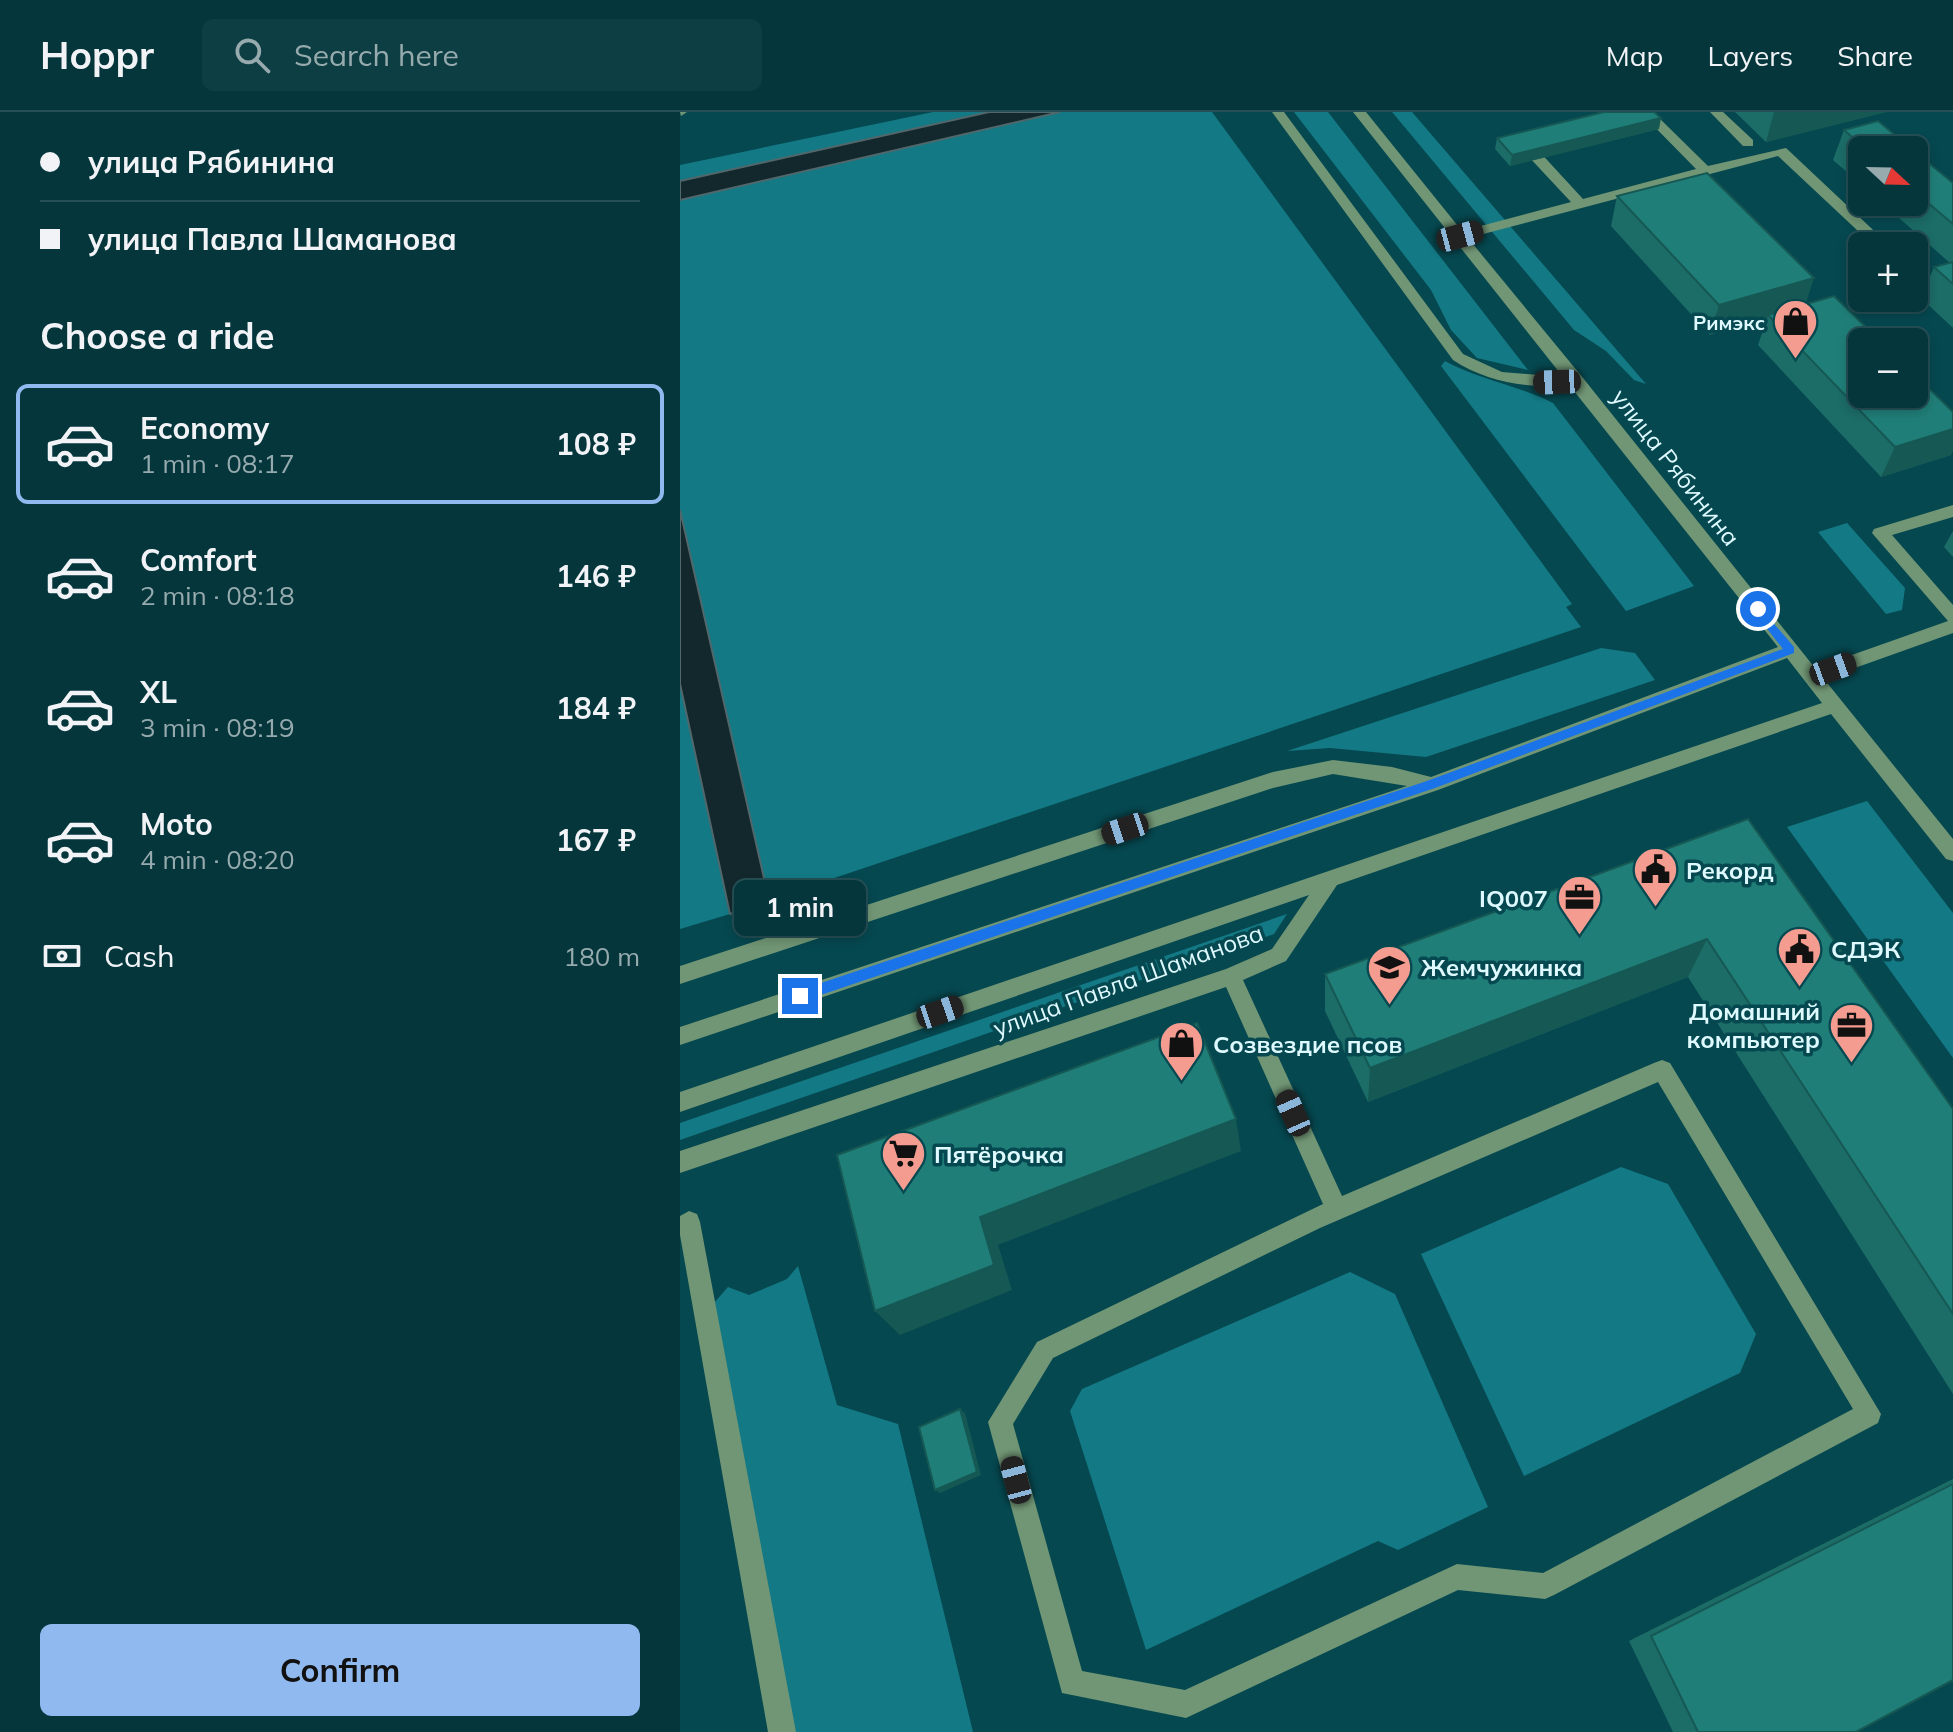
<!DOCTYPE html>
<html lang="en">
<head>
<meta charset="utf-8">
<style>
  body { margin:0; font-family:Mulish,sans-serif; background:#0d3e43; color:#f1f3f6; height:100vh; display:flex; flex-direction:column; font-size:30px; white-space:nowrap }
  * { box-sizing:border-box; margin:0 }
  p { font-size:26px; color:#97abaf }
  .icon { flex:none; width:44px; height:44px; fill:none; stroke:currentColor; stroke-width:2; stroke-linecap:round; stroke-linejoin:round }
  .map { position:relative; flex:1; overflow:hidden }
  .details { display:flex; flex-direction:column; background:#04363c; width:680px }
  .details>* { flex:none }
  .banner { display:grid; align-content:center; height:176px; padding:0 40px; background:#04363c }
  .needle { width:52px; rotate:112deg }
  .buttons { position:absolute; left:1168px; top:24px; display:grid; gap:16px }
  .buttons a { display:grid; place-items:center; width:80px; height:80px; border-radius:12px; background:#04363c; box-shadow:0 4px 12px #0003,0 0 0 2px #255056; font-size:40px }
  .end { position:absolute; width:36px; height:36px; margin:-18px; border:10px solid #1a73e8; background:#fff; box-shadow:0 0 0 4px #fff }
  .from { border-radius:50% }
  .bubble { position:absolute; height:56px; border-radius:12px; background:#04363c; box-shadow:0 4px 12px #0003,0 0 0 2px #255056; font-size:26px; font-weight:700; line-height:56px; text-align:center }
  .car { position:absolute; width:24px; height:48px; margin:-24px -12px; border-radius:10px; box-shadow:0 0 6px 2px #0007; background:linear-gradient(#222 24%,#8ab4d8 0 40%,#222 0 76%,#8ab4d8 0 86%,#222 0) }
  .banner b { display:flex; align-items:center; gap:28px; height:76px; font-size:30px }
  .banner b+b { border-top:2px solid #255056 }
  .banner i { width:20px; height:20px; background:#f1f3f6 }
  ul { padding:0; list-style:none }
  li { display:flex; align-items:center; gap:24px; height:120px; margin:0 16px 12px; padding:0 24px; border:4px solid transparent; border-radius:12px }
  li div { flex:1 }
  li b { display:block; font-size:30px }
  li em { font-style:normal; font-weight:700 }
  li.current { border-color:#90b9f0 }
  li>.icon { width:72px; height:72px; stroke-width:1.5 }
  h2 { padding:0 40px; font-size:36px; line-height:96px }
  .pay { display:flex; align-items:center; gap:20px; height:88px; padding:0 40px; font-size:30px }
  .pay p { margin-inline-start:auto }
  .primary-button { display:flex; gap:16px; margin-top:auto; padding:16px 40px }
  .primary-button a { flex:1; height:92px; border-radius:12px; background:#90b9f0; color:#111; font-size:32px; font-weight:700; line-height:92px; text-align:center }
  header { display:flex; align-items:center; gap:48px; box-sizing:border-box; height:112px; padding:0 40px; background:#04363c; border-bottom:2px solid #255056 }
  header strong { font-size:38px }
  nav { display:flex; gap:44px; margin-inline-start:auto; font-size:28px }
  .search { width:560px; height:72px; background:#0d3e43; display:flex; align-items:center; gap:20px; box-sizing:border-box; padding:0 28px; border-radius:12px; color:#97abaf; font-size:30px }
  main { display:flex; flex:1; min-height:0 }
  .map>svg:first-child { display:block }
  .green { fill:#137985 }
  .water { fill:#13282c; stroke:#50676b; stroke-width:2 }
  .lines { fill:none; stroke-linecap:round; stroke-linejoin:round }
  .minor { fill:#719675; fill-rule:evenodd }
  .wall { fill:#1c6c67 }
  .shaded-wall { fill:#165854 }
  .building { fill:#207e78; stroke:#165854; stroke-width:2 }
  .route { fill:#1a73e8 }
  .labels { text-anchor:middle; dominant-baseline:central; stroke-width:7; stroke-linejoin:round; paint-order:stroke }
  .far-poi-label { font-size:20px; font-weight:bold; fill:#defaff; stroke:#064850; text-anchor:end }
  .street-label { font-size:24px; fill:#defaff; stroke:#064850 }
  .poi-label { font-size:24px; font-weight:bold; fill:#defaff; stroke:#064850; text-anchor:start }
</style>
</head>
<body>
<header>
<strong>Hoppr</strong>
<div class="search"><svg class="icon" aria-label="search" viewBox="0 0 24 24"><circle cx="10" cy="10" r="6"/><path d="M15 15l6 6"/></svg>Search here</div>
<nav><a>Map</a><a>Layers</a><a>Share</a></nav>
</header>
<main>
<section class="details">
<div class="banner">
<b><i class="from"></i>улица Рябинина</b>
<b><i></i>улица Павла Шаманова</b>
</div>
<h2>Choose a ride</h2>
<ul>
<li class="current"><svg class="icon" aria-label="car" viewBox="0 0 24 24"><path d="M5 17H2v-5l4-1 3-4h7l3 4 3 1v5h-3M9 17h6M6 11h13"/><circle cx="7" cy="17" r="2"/><circle cx="17" cy="17" r="2"/></svg><div><b>Economy</b><p>1 min · 08:17</p></div><em>108 ₽</em></li>
<li><svg class="icon" aria-label="car" viewBox="0 0 24 24"><path d="M5 17H2v-5l4-1 3-4h7l3 4 3 1v5h-3M9 17h6M6 11h13"/><circle cx="7" cy="17" r="2"/><circle cx="17" cy="17" r="2"/></svg><div><b>Comfort</b><p>2 min · 08:18</p></div><em>146 ₽</em></li>
<li><svg class="icon" aria-label="car" viewBox="0 0 24 24"><path d="M5 17H2v-5l4-1 3-4h7l3 4 3 1v5h-3M9 17h6M6 11h13"/><circle cx="7" cy="17" r="2"/><circle cx="17" cy="17" r="2"/></svg><div><b>XL</b><p>3 min · 08:19</p></div><em>184 ₽</em></li>
<li><svg class="icon" aria-label="car" viewBox="0 0 24 24"><path d="M5 17H2v-5l4-1 3-4h7l3 4 3 1v5h-3M9 17h6M6 11h13"/><circle cx="7" cy="17" r="2"/><circle cx="17" cy="17" r="2"/></svg><div><b>Moto</b><p>4 min · 08:20</p></div><em>167 ₽</em></li>
</ul>
<div class="pay"><svg class="icon" aria-label="cash" viewBox="0 0 24 24"><path d="M3 7h18v10H3z"/><circle cx="12" cy="12" r="2"/></svg>Cash<p>180 m</p></div>
<div class="primary-button"><a>Confirm</a></div>
</section>
<div class="map">
<svg width="1273" height="1620" viewBox="0 0 1273 1620">
  <rect width="100%" height="100%" fill="#064850"/>
  <path class="green" d="M253,0H532L892,492L886,495L901,515L89,788L81,756L43,769L50,802L0,817V53Z
    M614,0H648L848,258L797,246L771,218L751,178Z
    M712,0H732L966,272L954,268L926,239L894,218Z
    M765,249C799,268 838,273 873,291L1014,474L946,499L761,254Z
    M1167,411L1225,476L1222,498L1206,502L1138,420Z
    M921,536L955,541L975,568L746,645L650,636L607,639Z
    M1187,689L1273,801V946L1107,715Z
    M607,802L594,822L0,1028V1011Z
    M941,1055L988,1072L1076,1222L1060,1261L844,1364L741,1142Z
    M118,1154L157,1293L218,1312L293,1620H114L34,1191L48,1175L69,1183L107,1167Z
    M670,1160L715,1182L808,1395L718,1438L698,1429L466,1538L390,1299L402,1277Z"/>
  <path class="water" d="M309,0H380L0,88V69Z
    M0,398L89,788L50,802L0,572Z"/>
  <g class="lines">
    <path class="minor" d="M0,0H7L1,4Z
      M592,0H604L783,242L822,260L883,265L673,0H686L782,119L891,90L835,30V24H845L903,87L1016,57L960,0H973L1028,54L1106,36L1207,131L1209,134H1194L1098,44L788,126L903,266L1135,556L1268,509L1192,421L1194,417L1273,393V405L1212,423L1273,493V521L1144,567L1273,727V749L1266,747L1151,602L657,773L606,849L563,868L662,1084L974,951L982,948L990,951L1201,1302L1198,1311L874,1483L865,1487L778,1478L506,1606L382,1581L308,1310L357,1230L643,1092L546,875L0,1061V1039L546,857L592,837L629,783L0,1000V980L1142,591L1107,546L758,678L0,933V915L727,674L653,662L593,676L0,872V854L593,660L653,648L712,655L751,665L1098,535L890,274C849,276 808,271 773,248ZM978,970L1173,1297L863,1461L777,1452L505,1578L402,1559L333,1312L373,1246L640,1116Z
      M1030,0H1043L1073,28V34H1063Z
      M9,1099L17,1102L20,1110L116,1620H88L0,1123V1104Z"/>
  </g>
  <path class="wall" d="M1055,0H1206L1086,30Z
    M979,17L830,54L815,37L817,26Z
    M1164,18L1233,38H1182V73L1153,48Z
    M1234,39L1273,71V216L1241,186L1254,155L1270,151L1201,90H1234Z
    M937,84L1125,192L1273,300V338L1271,343L1201,365L1078,233L1087,207L1030,223L931,114Z
    M1273,419V445L1264,435Z
    M1068,707L1273,997V1282L1008,865L688,990L645,899V862Z
    M1273,1367V1568L1176,1620H993L949,1529Z"/>
  <path class="shaded-wall" d="M1094,0H1206L1086,30Z
    M981,6L979,17L830,54L832,43Z
    M1134,166L1124,197L1088,203L1087,207L1030,223L1039,193Z
    M1273,317V338L1271,343L1201,365L1215,335Z
    M1027,827L1008,865L688,990L690,956Z
    M556,1007L561,1039L318,1133L332,1178L220,1223L195,1199L300,1105Z
    M280,1297L285,1301L301,1363L260,1381L255,1378Z"/>
  <path class="building" d="M924,0H974L981,6L832,43L817,26Z
    M1198,9L1233,38H1187L1164,18Z
    M1234,39L1273,71V112L1234,79Z
    M1027,61L1134,166L1039,193L937,84Z
    M1273,150V172L1254,155Z
    M1154,184L1201,230H1182V282H1234V262L1273,300V317L1215,335L1088,203Z
    M1068,707L1273,997V1202L1027,827L690,956L645,862Z
    M517,911L556,1007L300,1105L314,1153L195,1199L157,1043Z
    M280,1297L297,1360L255,1378L239,1315Z
    M1273,1372V1568L1176,1620H1018L971,1524Z"/>
  <path class="route" d="M1078,493L1114,535V541L755,676L120,890L113,884L120,878L747,669L1103,537L1074,500L1072,497Z"/>
  <defs>
    <symbol id="shop-pin" viewBox="-11 -11 22 30"><path d="M0 17L-7.5 6A9.5 9.5 0 1 1 7.5 6Z" fill="#f59c90" stroke="#064850"/><path d="M-5-2.5h2.3a2.7 3.5 0 0 1 5.4 0H5L5.5 6h-11ZM-1.5-2.5h3a1.5 2.3 0 0 0-3 0Z" fill="#111"/></symbol>
    <symbol id="civic-pin" viewBox="-11 -11 22 30"><path d="M0 17L-7.5 6A9.5 9.5 0 1 1 7.5 6Z" fill="#f59c90" stroke="#064850"/><path d="M-.6-6.5H3V-4.5H.6V-3L4-1V1h2V6H-6V1h2V-1L-.6-3ZM-1.2 2.5V6h2.4V2.5Z" fill="#111"/></symbol>
    <symbol id="office-pin" viewBox="-11 -11 22 30"><path d="M0 17L-7.5 6A9.5 9.5 0 1 1 7.5 6Z" fill="#f59c90" stroke="#064850"/><path d="M-6-3h4V-5.5h4V-3h4V5H-6ZM-1-4.5V-3h2v-1.5ZM-6 0V1H6V0Z" fill="#111"/></symbol>
    <symbol id="school-pin" viewBox="-11 -11 22 30"><path d="M0 17L-7.5 6A9.5 9.5 0 1 1 7.5 6Z" fill="#f59c90" stroke="#064850"/><path d="M0-5L7-2L0 1L-7-2ZM-4 1L0 2.5L4 1V4Q0 6-4 4Z" fill="#111"/></symbol>
    <symbol id="supermarket-pin" viewBox="-11 -11 22 30"><path d="M0 17L-7.5 6A9.5 9.5 0 1 1 7.5 6Z" fill="#f59c90" stroke="#064850"/><path d="M-6-5.5h2.5l.6 2H6L4.5 2H-2.5L-4.4-4H-6ZM-1.5 3.2a1.3 1.3 0 1 0 .1 0ZM3 3.2a1.3 1.3 0 1 0 .1 0Z" fill="#111"/></symbol>
  </defs>
  <g fill-rule="evenodd">
    <use href="#shop-pin" x="1090" y="184" width="51" height="69"/>
    <use href="#civic-pin" x="950" y="732" width="51" height="69"/>
    <use href="#office-pin" x="874" y="760" width="51" height="69"/>
    <use href="#civic-pin" x="1094" y="812" width="51" height="69"/>
    <use href="#school-pin" x="684" y="830" width="51" height="69"/>
    <use href="#office-pin" x="1146" y="888" width="51" height="69"/>
    <use href="#shop-pin" x="476" y="906" width="51" height="69"/>
    <use href="#supermarket-pin" x="198" y="1016" width="51" height="69"/>
  </g>
  <g class="labels">
    <g class="far-poi-label">
      <text x="1085" y="210">Римэкс</text>
    </g>
    <g class="street-label">
      <text transform="translate(996 355) rotate(52)">улица Рябинина</text>
      <text transform="translate(448 868) rotate(-20)">улица Павла Шаманова</text>
    </g>
    <g class="poi-label">
      <text x="1006" y="758">Рекорд</text>
      <text x="868" y="786" text-anchor="end">IQ007</text>
      <text x="1151" y="837">СДЭК</text>
      <text x="741" y="855">Жемчужинка</text>
      <text x="1140" y="899" text-anchor="end">Домашний<tspan x="1140" dy="28">компьютер</tspan></text>
      <text x="533" y="932">Созвездие псов</text>
      <text x="254" y="1042">Пятёрочка</text>
    </g>
  </g>
</svg>
<div class="buttons">
<a><svg class="needle" viewBox="-14 -14 28 28"><path d="M0-13l5 13h-10z" fill="#e53935"/><path d="M0 13l5-13h-10z" fill="#97abaf"/></svg></a>
<a>+</a>
<a>−</a>
</div>
<i class="end from" style="left:1078px;top:497px"></i>
<i class="end" style="left:120px;top:884px"></i>
<div class="bubble" style="left:54px;top:768px;width:132px">1 min</div>
<i class="car" style="left:780px;top:124px;rotate:75deg"></i>
<i class="car" style="left:877px;top:270px;rotate:268deg"></i>
<i class="car" style="left:1153px;top:557px;rotate:70deg"></i>
<i class="car" style="left:445px;top:717px;rotate:252deg"></i>
<i class="car" style="left:260px;top:900px;rotate:71deg"></i>
<i class="car" style="left:613px;top:1001px;rotate:336deg"></i>
<i class="car" style="left:336px;top:1368px;rotate:345deg"></i>
</div>
</main>
</body>
</html>
